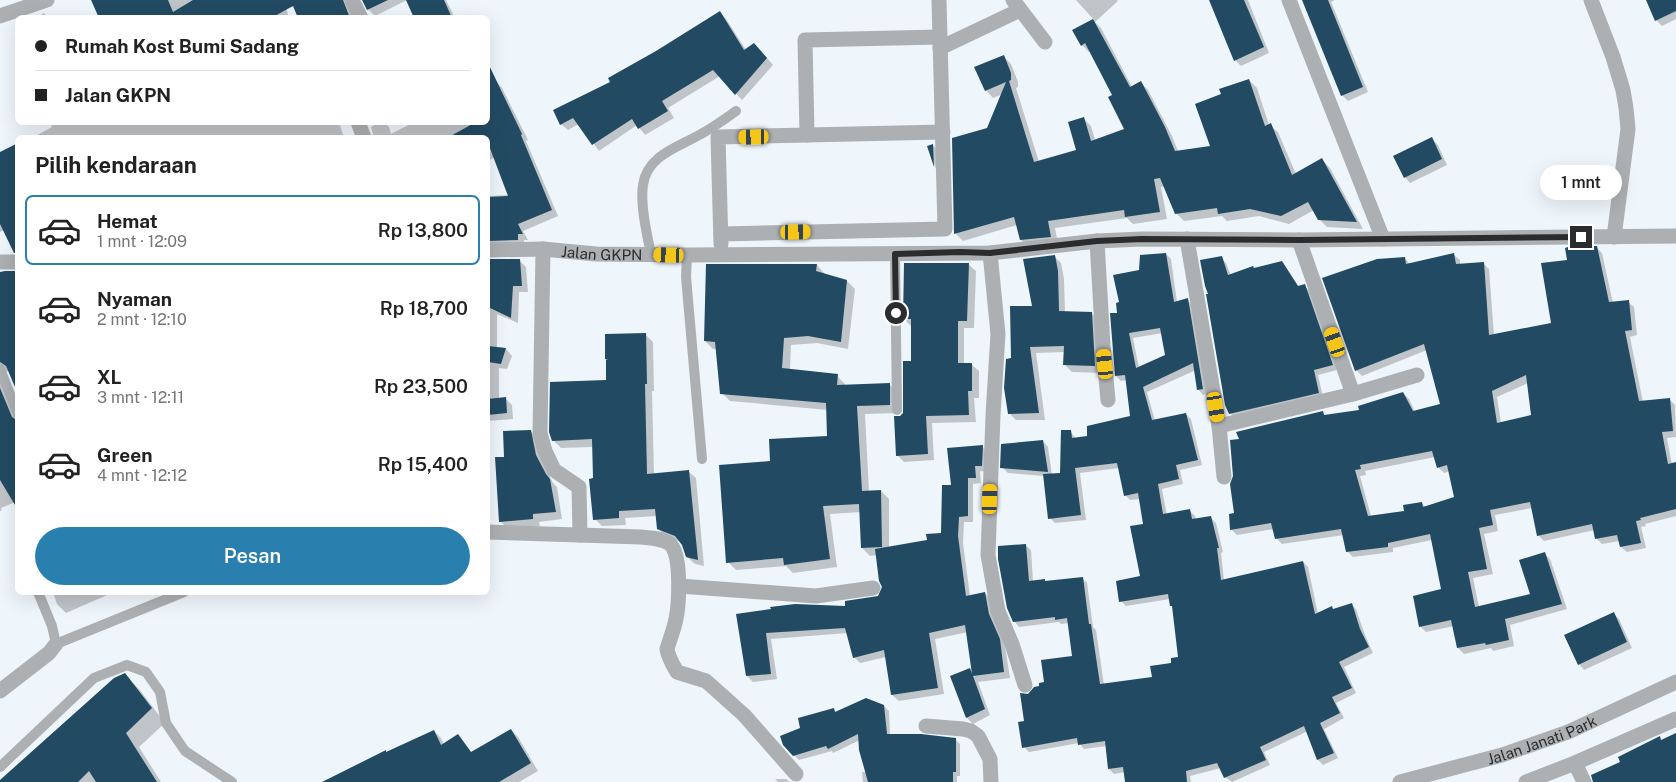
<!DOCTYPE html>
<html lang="id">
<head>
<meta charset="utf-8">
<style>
  body { margin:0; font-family:"Public Sans",sans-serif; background:#f6f6f6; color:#222; height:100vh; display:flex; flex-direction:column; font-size:19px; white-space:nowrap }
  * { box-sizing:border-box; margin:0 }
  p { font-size:16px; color:#767676 }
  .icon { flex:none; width:28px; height:28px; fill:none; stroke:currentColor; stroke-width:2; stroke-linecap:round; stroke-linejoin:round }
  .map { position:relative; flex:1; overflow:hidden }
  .sheet { position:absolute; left:15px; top:135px; width:475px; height:460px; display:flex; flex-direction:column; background:#fff; border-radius:8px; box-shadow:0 5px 20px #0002 }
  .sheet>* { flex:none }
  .banner { position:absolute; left:15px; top:15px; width:475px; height:110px; border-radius:8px; box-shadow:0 5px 20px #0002; display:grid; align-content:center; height:110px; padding:0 20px; background:#fff }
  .end { position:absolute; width:22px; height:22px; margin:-11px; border:6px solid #2a2c2e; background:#fff; box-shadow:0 0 0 2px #fff }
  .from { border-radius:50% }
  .bubble { position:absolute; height:35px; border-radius:18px; background:#fff; box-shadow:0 5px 20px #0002; font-size:16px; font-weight:600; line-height:35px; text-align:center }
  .car { position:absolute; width:15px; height:30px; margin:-15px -8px; border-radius:6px; box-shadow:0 0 4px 1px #0007; background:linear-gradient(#f5c518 24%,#345 0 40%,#f5c518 0 76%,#345 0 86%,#f5c518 0) }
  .banner b { display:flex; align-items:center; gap:18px; height:48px; font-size:19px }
  .banner b+b { border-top:1px solid #e0e0e0 }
  .banner i { width:12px; height:12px; background:#222 }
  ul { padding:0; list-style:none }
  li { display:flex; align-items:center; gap:15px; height:70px; margin:0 10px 8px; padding:0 10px; border:2px solid transparent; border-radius:8px }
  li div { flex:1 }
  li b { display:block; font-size:19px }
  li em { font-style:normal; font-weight:600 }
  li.current { border-color:#2980af }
  li>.icon { width:45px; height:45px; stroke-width:1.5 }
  h2 { padding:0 20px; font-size:22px; line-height:60px }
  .cta { display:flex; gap:10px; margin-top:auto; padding:10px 20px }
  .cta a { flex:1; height:58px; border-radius:30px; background:#2980af; color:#fff; font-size:20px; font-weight:600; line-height:58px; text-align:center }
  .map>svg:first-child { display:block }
  .shadow { fill:#0003; fill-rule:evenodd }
  .building { fill:#224b63; fill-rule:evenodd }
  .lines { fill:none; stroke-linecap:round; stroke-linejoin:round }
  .lane { stroke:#adb0b2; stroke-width:10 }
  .street { stroke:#adb0b2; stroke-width:15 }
  .route { stroke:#2a2c2e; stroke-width:6 }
  .labels { text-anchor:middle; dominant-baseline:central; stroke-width:5; stroke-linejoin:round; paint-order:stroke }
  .street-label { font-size:15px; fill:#2a2c2e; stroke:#fff }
</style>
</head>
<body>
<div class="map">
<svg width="1676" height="782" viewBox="0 0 1676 782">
  <rect width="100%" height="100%" fill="#eff6fb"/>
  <path class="shadow" d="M93,0H284L289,18H100Z
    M298,0H352L353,18H300Z
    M363,0H407L375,16L368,9Z
    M407,0H446L455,18H415Z
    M1076,0H1117L1118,1L1095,22L1101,28L1132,87L1140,82L1148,90L1172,136L1178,151L1212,147L1222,95L1249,80L1257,88L1269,125L1278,132L1296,174L1322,160L1330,168L1363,229L1327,227L1319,219L1314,210L1289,224L1259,216L1227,221L1222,216L1184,221L1176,213L1165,186L1161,187L1167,219L1133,224L1127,218L1055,228L1058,244L1028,247L1021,240L1017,225L963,241L956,234L953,139L988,129L1003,94L993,98L986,90L1003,56L1011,64L1018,82V87L1016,88L1039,162L1078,151L1084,119L1091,126L1095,140L1126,130L1114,96L1091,52H1089L1082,45L1074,30L1094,20Z
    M1210,0H1248L1269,53L1241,66L1235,60Z
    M1303,0H1335L1331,2L1368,92L1348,101L1342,95Z
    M1648,0H1676V19L1662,26L1656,20Z
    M719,12L726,19L746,50L761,51L773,65L742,100L720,76L668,108L674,118L645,135L637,125L599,151L579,124L568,130L561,124L612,83L656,52Z
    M44,13L49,18H35Z
    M496,81L502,88L528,140L526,141L558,216L523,231L528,240H524V246L488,251V196L509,195L495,157L488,161V138H374L371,127L380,122H384L389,127L391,134L414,122H488V86Z
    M50,122H339L344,138H32L52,127Z
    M1432,139L1438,145L1447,165L1410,183L1405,177Z
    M933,145L944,157L945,176L935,167L929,146Z
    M0,153L4,230L0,232Z
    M1596,247L1602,253L1613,303L1628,302L1634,307L1637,335L1630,337L1643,402L1669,399L1675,405L1676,437L1667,438L1672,465L1676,464V516L1645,524L1646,526L1641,527L1646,548L1627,552L1621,547L1620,541L1602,544L1596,538L1595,530L1544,541L1538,535L1532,508L1495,515L1498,531L1484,534L1493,574L1473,578L1479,607L1531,595L1544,553L1550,559L1567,609L1510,625L1514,646L1493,651L1491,648L1464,654L1458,648L1454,626L1426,632L1420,626L1443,590L1432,540L1393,548V552L1353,557L1347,551L1344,535L1282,544L1276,538L1274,529L1237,535L1232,530L1235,514L1241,440L1322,412L1326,416L1361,411L1403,393L1409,399L1415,412L1442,404L1427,350L1362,376L1356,370L1405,259L1410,264L1454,255L1460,260V265L1483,263L1489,269L1494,335L1552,324L1569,261ZM1528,383L1533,416L1501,423L1497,397ZM1435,457L1438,467L1444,473L1450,471L1456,498L1426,507L1421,503L1406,512L1371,516L1360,476L1366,475L1365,471Z
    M1166,254L1171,259L1177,302L1187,300L1192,305L1208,394L1203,395L1198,389L1196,370L1147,392L1155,421L1186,414L1191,419L1202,465L1180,470L1183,484L1162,489L1167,515L1190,511L1195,516L1196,520L1211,518L1216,523L1223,552L1221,553L1224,580L1303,562L1308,567L1318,614L1351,604L1356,609L1365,635L1373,653L1344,667L1356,693L1336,703L1344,718L1324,729L1338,758L1323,765L1318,760L1308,731L1264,752L1270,765L1232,782L1225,777L1221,768L1190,776L1191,782H1126L1125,772L1114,774L1109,769L1107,746L1084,749L1079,743L1029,752L1024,747L1029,695L1046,683L1073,657L1069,623L1061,624L1059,622L1019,627L1014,621L1025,545L1031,550L1033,581L1044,580L1047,582L1082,578L1087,583L1093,627L1096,630L1104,685L1153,678L1179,658L1173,607L1170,599L1126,606L1121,601L1141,577L1145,525L1140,499L1130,500L1125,495L1119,468L1080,473L1086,520L1055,523L1050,518L1044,476L1008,473L1002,467L1043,441L1048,447L1052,475L1061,474L1070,431L1076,439L1088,438L1132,417L1127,380L1121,381L1116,376L1112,314H1119L1120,303L1140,271ZM1163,333L1167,355L1139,368L1133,338Z
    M1054,256L1061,263L1064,279L1065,312L1091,313L1098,320L1102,373L1072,372L1065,365V352L1036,353L1045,420H1016L1009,413L1012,359Z
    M1221,258L1226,263L1231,276L1281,262L1299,287L1304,286L1309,290L1337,370L1318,375L1323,397L1235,418L1230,413L1209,294Z
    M519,260L526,267L528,292H519L518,323L497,314V348L506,349L512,356L507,369L499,368V399L505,398L512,405L513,419L488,421V261Z
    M968,264L976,271L974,328H964V364H971L979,371V398H974L976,422L932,423L934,460L904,462L897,455L901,417L904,413L912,362L911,326L904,319Z
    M817,265L824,273V275L847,281L855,289L848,349L817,343L791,345L790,370L837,376L845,384V386L889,384L897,392V413L865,414L869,492L881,491L889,499V548L928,541L943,534L952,486L982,446L988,453L987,472L980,471L981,483L973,484V522H964L963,543L970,596L985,593L991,599L1005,646L1010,678L978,682L990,715L973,724L967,718L952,676L970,670L973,673L968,632L935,639L944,694L899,701L892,695L886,657L860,663L854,657L848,633L771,639L777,679L753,682L747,676L738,615L846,607L879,597L884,587L877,555L870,556L862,548L861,512L830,514L837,567L793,573L786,566L736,570L728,562L771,462L829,437L828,410L730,401L722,393L717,349H713L705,341Z
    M0,274L8,371L3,375V382L18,419V501L1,508L2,510L0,511Z
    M646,335L653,342L654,391H652L654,474L688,471L696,478L704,566L695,564L687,557L681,542L666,536L658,529L657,516L625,518L626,525L602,526L595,519L593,447L561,448L553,440L607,381Z
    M530,431L538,439L543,463L553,483L557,487L562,519L539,522L540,526L508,529L500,521L506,458Z
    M53,592H114L66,613L57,604Z
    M1613,613L1619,619L1632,648L1584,670L1579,664Z
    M125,675L139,689L165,723L139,747L161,782H0Z
    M884,706L889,711L890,735L955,739L960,744V776H957V782H863L862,772H866L860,740L833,753L832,751L799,760L794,755L802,729L834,710L836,712Z
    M511,730L518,737L538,771L519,782H348L387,753L434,731L441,738L444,745L458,735L472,753Z
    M775,779H786L790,782H778Z"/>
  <path class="building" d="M91,0H168L173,12L193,0H343L350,18H298L293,6L271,18H99Z
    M362,0H388L367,10Z
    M406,0H444L452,18H414Z
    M1209,0H1244L1264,47L1234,61Z
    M1302,0H1328L1363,87L1341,96Z
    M1646,0H1676V11L1655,21Z
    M720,11L744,50L754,43L767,58L735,95L713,70L662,101L668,111L638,129L632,119L592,145L573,118L560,125L553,110L610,82L608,78L656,51Z
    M1093,19L1130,87L1141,81L1165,127L1175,151L1210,146L1195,104L1221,94L1219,89L1249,79L1265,126L1271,123L1292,175L1322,158L1357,222L1318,220L1308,202L1281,216L1250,209L1218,214L1217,208L1175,214L1160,178L1154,179L1160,212L1125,217L1124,210L1048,221L1051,237L1020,240L1014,217L954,234L952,138L987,128L1006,82L985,91L974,67L1004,55L1011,73V80L1009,81L1034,162L1076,150L1068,122L1084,117L1091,141L1124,129L1108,97L1112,95L1085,43L1081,46L1072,30Z
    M488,63L522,134L521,135L552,210L518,224L523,234H518V240L488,241V197L508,196L488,143V138H447L476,122H488Z
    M1432,137L1442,159L1404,178L1393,156Z
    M18,143V253H14L0,224V152Z
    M933,144L934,167L927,146Z
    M1571,246H1597L1609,302L1629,300L1632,330L1625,331L1639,401L1670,398L1673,431L1662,432L1668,464L1676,462V509L1640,518L1641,520L1636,521L1641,543L1620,547L1617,535L1595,539L1592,524L1537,536L1530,502L1490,510L1493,525L1479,528L1487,569L1468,572L1475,607L1530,594L1519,560L1545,552L1562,604L1505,619L1509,640L1486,645L1485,643L1457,648L1451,620L1419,627L1413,596L1441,589L1430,534L1388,543V547L1346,552L1341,529L1275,539L1271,523L1230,530L1229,514L1234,513L1230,484L1233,476L1230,440L1239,439L1236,432L1323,411L1324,415L1359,410L1358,406L1403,392L1413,411L1440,404L1424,344L1355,371L1322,278L1377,259L1405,257L1406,264L1454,253L1456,264L1484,262L1489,335L1551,323L1541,263L1567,260L1565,248ZM1526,375L1531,415L1497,423L1492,391ZM1432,451L1437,468L1447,465L1454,497L1423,507L1422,502L1403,505L1404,511L1368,516L1355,470L1361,469L1360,465Z
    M1166,253L1174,302L1188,298L1203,389L1197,390L1193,363L1143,387L1152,420L1186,413L1198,460L1176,465L1179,479L1158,484L1163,514L1190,509L1192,519L1211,516L1219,548H1217L1221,580L1303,561L1315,614L1332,606L1333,609L1352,603L1360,629L1369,647L1339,662L1352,688L1332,697L1340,713L1320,723L1334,753L1317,760L1304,726L1260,747L1266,760L1224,778L1217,763L1186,771L1187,782H1125L1123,767L1108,769L1105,741L1078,745L1077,738L1022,748L1018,722L1024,721L1020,693L1028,694L1034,687L1039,686V683L1044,682L1041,660L1072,656L1067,618L1055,620V617L1013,622L1007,608L998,559V546L1026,544L1029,581L1045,579V581L1083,577L1089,624H1091L1100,684L1152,677L1150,666L1171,663V658L1178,657L1172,606H1170L1168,594L1119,602L1116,581L1140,576L1130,526L1143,524L1138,493L1124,496L1117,463L1075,468L1081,515L1048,519L1043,474L1060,473L1061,430H1071L1072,438L1087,436V426L1130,416L1125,375L1115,376L1110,313H1117L1116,303L1119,302L1113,275L1139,270L1140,255ZM1160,328L1165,355L1136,368L1129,333Z
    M1055,255L1058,271L1059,311L1092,312L1095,366L1063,365L1064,346L1030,347L1039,413L1008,414L1004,388L1006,359L1011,358L1010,306H1032L1023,259Z
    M1222,256L1228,275L1253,266L1254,268L1282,261L1298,286L1305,284L1333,365L1314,370L1319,393L1229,414L1225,405L1206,294H1208L1205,286L1200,260Z
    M488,259H520L522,286H513L511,318L488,307Z
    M904,263H969L967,321H958V363H972V391H968L969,415L926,416L928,454L896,456L894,416H900L903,413V361H911V319H903Z
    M706,264H817L816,271L847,280L841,342L808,336L784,338L782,368L838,374L837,385L890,383V405L857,406L862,491L881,490L882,547L861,548L859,504L823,506L830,559L784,565L783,558L726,563L719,465L770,461L769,439L827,436L826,403L720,394L715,342L704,341Z
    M5,271H18V394L6,366L0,362V272Z
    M646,333L647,384H645L647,474L689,470L698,560L686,557L682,545L675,536L657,529L655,509L619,511V518L593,520L589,479L593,478L592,439L552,441L549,432L550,382L606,380V360H608L605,359V334Z
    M488,346L506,348L501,364L488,362Z
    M0,388L12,417L18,421V510L0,480Z
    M506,397L507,413L488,415V399Z
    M531,430L536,455L546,474L550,479L556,512L533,514V519L499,522L495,457H504L503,431Z
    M1043,440L1048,472L1000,468L1001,444Z
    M983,445L982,466H975L976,478H968V516L959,517L958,536L966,596L985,592L989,614L1000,639L1004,672L973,676L985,709L966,718L950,676L970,668L972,674L965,625L929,633L938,688L891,695L884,650L853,658L845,628L766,633L771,674L746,676L736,614L771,609L770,607L795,604L845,606V601L878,596L882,587L879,581L875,549L927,540L926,534L941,533L942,485H951L947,448Z
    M1614,612L1627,642L1578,665L1564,635Z
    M125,673L152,708L126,733L157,782H96L89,771L78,782H0V780L114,678Z
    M866,698L884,705L887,734H921L956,738V772H953V782H868L859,750L858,734L828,749L826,746L793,756L783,745L780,736L800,728L798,718L834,708L835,712Z
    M511,729L531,763L499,782H322L386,750V752L434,730L441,745L458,734L471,752Z
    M1676,733V782H1593L1591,775L1620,762L1618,757L1660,736L1661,740Z"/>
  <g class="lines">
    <path class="lane" d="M651,254C647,235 640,204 643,185C647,155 679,147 701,134C714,127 725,119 736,111
      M895,254L897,410
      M687,255L686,277L702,459
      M0,369L18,414
      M38,592L52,626L56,644L184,592
      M0,767L94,678L127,665L146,672L160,692L166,723L185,751L232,782"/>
    <g class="street">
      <path d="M352,0L361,18"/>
      <path d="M1013,0L1045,42"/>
      <path d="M1289,0L1383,239"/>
      <path d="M1591,0L1613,57L1623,90L1626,108L1628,129L1614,237"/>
      <path d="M0,16L47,0"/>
      <path d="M940,48L1020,10"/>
      <path d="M358,122L364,138"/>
      <path d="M807,135L805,40L940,37"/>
      <path d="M721,234L945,229L939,0"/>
      <path d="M1187,239L1219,426L1224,477"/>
      <path d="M1299,240L1353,394"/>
      <path d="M1097,241L1103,346L1108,400"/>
      <path d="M721,244L718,137L943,132"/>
      <path d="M543,249L540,433L545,451L554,470L579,487L580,535"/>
      <path id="s1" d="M488,250L543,249L596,254L687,255L990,253L1097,241L1142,239L1299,240L1676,236"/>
      <path d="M990,253L998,334L993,415L988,555L998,611L1012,644L1025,685"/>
      <path d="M0,262H18"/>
      <path d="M1219,426L1353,394L1417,375"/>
      <path d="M488,532L641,537C650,538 662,538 670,544C682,555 679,604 676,619C674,629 670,639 667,649C668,657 673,665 677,672L706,681L744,715L796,774"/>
      <path d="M679,586L816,596L873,588"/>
      <path d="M0,691L49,653L56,644"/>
      <path d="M926,726L963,729L971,731L978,736L990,759L991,782"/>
      <path d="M1575,763L1584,782"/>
      <path id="s2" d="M1400,782L1502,755L1568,732L1676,682"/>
      <path d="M1526,782L1575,763L1676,719"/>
    </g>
  </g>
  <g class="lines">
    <path class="route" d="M896,313L895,254L960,252L990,253L1097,241L1142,239L1299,240L1581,237"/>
  </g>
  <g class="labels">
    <g class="street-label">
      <text stroke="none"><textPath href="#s1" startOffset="114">Jalan GKPN</textPath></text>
      <text stroke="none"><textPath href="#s2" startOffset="148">Jalan Janati Park</textPath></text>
    </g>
  </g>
</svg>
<i class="end from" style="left:896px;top:313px"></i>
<i class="end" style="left:1581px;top:237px"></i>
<div class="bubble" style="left:1540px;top:165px;width:82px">1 mnt</div>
<i class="car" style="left:754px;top:137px;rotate:269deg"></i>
<i class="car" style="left:796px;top:232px;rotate:89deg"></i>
<i class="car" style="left:669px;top:255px;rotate:272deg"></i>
<i class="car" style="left:1335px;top:342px;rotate:341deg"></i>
<i class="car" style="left:1105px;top:364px;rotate:354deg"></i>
<i class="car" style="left:1216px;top:407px;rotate:170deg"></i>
<i class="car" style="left:990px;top:499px;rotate:2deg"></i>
<div class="banner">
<b><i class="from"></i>Rumah Kost Bumi Sadang</b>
<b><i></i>Jalan GKPN</b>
</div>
<section class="sheet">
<h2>Pilih kendaraan</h2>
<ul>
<li class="current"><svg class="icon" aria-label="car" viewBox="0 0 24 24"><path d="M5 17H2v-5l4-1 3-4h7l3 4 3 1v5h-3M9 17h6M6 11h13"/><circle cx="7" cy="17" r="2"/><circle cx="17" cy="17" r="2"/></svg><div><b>Hemat</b><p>1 mnt · 12:09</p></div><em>Rp 13,800</em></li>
<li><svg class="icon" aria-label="car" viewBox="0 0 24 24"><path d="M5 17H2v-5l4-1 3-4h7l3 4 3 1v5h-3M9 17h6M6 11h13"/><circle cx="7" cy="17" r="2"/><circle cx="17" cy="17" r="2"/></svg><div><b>Nyaman</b><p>2 mnt · 12:10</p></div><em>Rp 18,700</em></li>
<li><svg class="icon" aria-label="car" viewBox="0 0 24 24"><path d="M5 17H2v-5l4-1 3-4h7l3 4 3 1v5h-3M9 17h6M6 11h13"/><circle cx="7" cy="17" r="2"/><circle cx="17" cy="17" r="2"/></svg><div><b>XL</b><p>3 mnt · 12:11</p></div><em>Rp 23,500</em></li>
<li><svg class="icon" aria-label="car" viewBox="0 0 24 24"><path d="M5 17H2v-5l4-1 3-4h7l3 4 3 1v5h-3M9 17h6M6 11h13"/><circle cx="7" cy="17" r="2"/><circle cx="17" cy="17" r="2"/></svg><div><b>Green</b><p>4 mnt · 12:12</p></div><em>Rp 15,400</em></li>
</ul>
<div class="cta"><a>Pesan</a></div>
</section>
</div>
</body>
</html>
